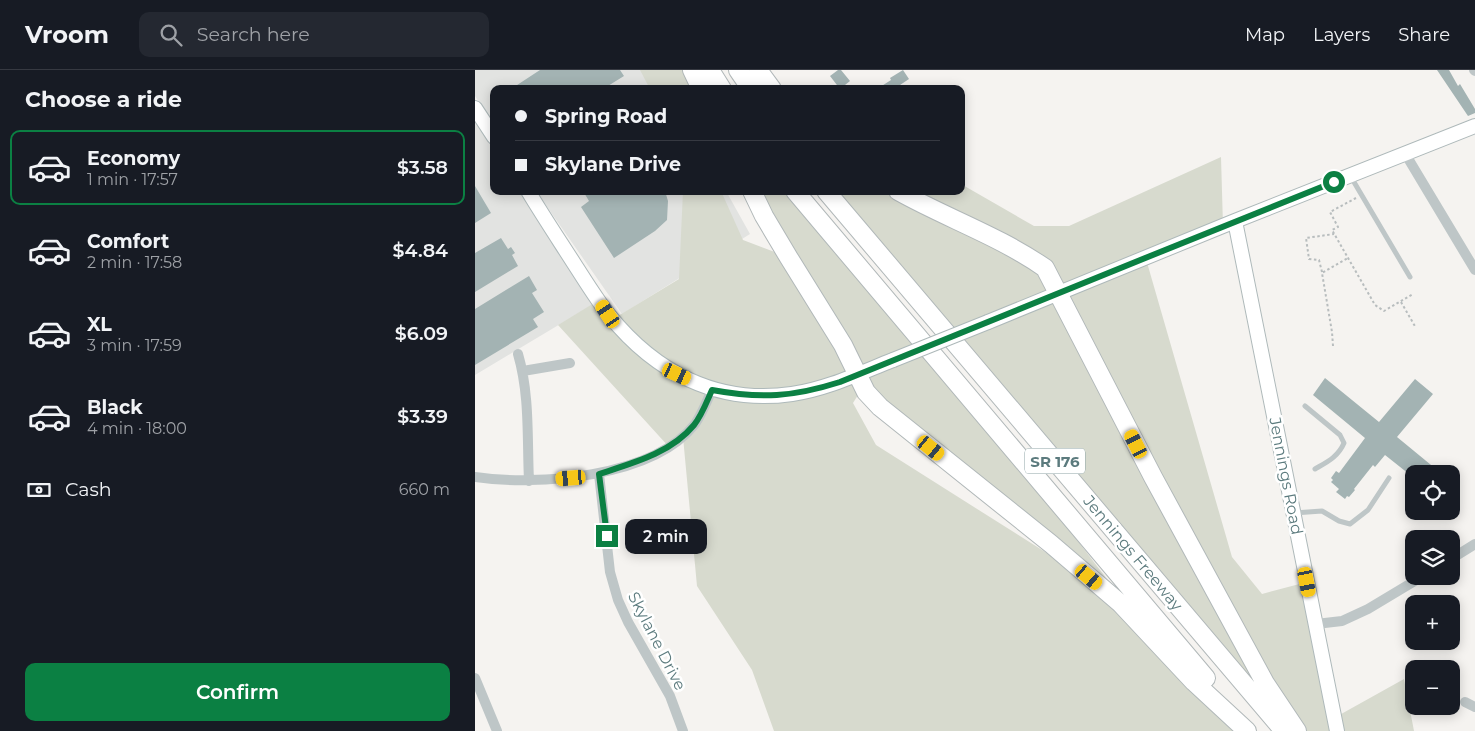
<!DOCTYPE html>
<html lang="en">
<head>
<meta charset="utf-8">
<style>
  body { margin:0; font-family:Montserrat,sans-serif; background:#242831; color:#f1f3f6; height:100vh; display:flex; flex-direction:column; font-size:19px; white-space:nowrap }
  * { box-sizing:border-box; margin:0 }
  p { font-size:16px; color:#9ea1a6 }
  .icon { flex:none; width:28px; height:28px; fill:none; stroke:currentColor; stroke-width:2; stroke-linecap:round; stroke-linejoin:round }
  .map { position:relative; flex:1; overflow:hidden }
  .panel { display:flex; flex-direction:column; background:#171b24; width:475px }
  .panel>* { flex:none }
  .hud { position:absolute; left:15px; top:15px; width:475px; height:110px; border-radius:10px; box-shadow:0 2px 12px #0003; display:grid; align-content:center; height:110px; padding:0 25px; background:#171b24 }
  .fabs { position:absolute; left:930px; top:395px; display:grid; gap:10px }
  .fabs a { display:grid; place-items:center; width:55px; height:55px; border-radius:10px; background:#171b24; box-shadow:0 2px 12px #0003; font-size:25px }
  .end { position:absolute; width:22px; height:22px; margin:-11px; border:6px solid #0b8043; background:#fff; box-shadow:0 0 0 2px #fff }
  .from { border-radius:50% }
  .bubble { position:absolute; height:35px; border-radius:10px; background:#171b24; box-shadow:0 2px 12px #0003; font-size:16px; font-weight:600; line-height:35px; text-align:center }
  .car { position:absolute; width:15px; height:30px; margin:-15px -8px; border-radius:6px; box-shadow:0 0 4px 1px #0007; background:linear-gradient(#f5c518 24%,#345 0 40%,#f5c518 0 76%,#345 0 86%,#f5c518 0) }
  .hud b { display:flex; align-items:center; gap:18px; height:48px; font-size:19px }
  .hud b+b { border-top:1px solid #363941 }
  .hud i { width:12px; height:12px; background:#f1f3f6 }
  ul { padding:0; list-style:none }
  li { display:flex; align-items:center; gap:15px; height:75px; margin:0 10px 8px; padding:0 15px; border:2px solid transparent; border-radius:10px }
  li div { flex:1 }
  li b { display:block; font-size:19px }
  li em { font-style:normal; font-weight:600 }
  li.on { border-color:#0b8043 }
  li>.icon { width:45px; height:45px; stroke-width:1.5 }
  h2 { padding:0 25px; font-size:22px; line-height:60px }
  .pay { display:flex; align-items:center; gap:12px; height:55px; padding:0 25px; font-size:19px }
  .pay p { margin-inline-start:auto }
  .button { display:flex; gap:10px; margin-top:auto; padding:10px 25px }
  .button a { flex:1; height:58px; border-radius:10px; background:#0b8043; color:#fff; font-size:20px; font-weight:600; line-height:58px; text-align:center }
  header { display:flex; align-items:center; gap:30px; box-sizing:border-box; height:70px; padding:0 25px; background:#171b24; border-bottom:1px solid #363941 }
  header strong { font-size:24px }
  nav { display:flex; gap:28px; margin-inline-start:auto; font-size:18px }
  .search { width:350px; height:45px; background:#242831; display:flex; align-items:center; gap:12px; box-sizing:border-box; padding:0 18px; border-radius:10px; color:#9ea1a6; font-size:19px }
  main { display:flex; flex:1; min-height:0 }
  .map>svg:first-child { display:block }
  .built { fill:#e2e3e1 }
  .green { fill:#d7dace }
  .building { fill:#a3b3b3 }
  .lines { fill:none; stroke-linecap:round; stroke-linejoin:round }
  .secondary-casing { stroke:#aeb9ba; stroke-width:16 }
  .highway-casing { stroke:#b1b8b9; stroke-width:20 }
  .path { stroke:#b8bdbe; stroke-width:2; stroke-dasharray:2.5 2.5; stroke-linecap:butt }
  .lane { stroke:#bec6c7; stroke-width:5 }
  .street { stroke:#bec6c7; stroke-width:10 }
  .secondary { stroke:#fff; stroke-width:14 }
  .highway { stroke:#fff; stroke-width:18 }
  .secondary-bridge-casing { stroke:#aeb9ba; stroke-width:16; stroke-linecap:butt }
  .secondary-bridge { stroke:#fff; stroke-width:14 }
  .route { stroke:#0b8043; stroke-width:6 }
  .labels { text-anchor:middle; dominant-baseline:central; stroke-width:5; stroke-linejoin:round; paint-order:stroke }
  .shield { fill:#fff; stroke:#8da3a5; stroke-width:1 }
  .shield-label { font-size:15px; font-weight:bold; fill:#5c7b7e }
  .street-label { font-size:16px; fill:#5c7b7e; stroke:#fff }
</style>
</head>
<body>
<header>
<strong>Vroom</strong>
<div class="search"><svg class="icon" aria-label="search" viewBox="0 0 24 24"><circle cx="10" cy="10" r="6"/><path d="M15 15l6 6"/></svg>Search here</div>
<nav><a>Map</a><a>Layers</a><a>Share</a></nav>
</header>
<main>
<section class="panel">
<h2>Choose a ride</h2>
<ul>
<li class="on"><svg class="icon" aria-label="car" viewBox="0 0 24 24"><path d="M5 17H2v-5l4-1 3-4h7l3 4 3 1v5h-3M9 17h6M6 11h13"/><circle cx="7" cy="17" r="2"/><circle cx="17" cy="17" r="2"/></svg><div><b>Economy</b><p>1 min · 17:57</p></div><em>$3.58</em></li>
<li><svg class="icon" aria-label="car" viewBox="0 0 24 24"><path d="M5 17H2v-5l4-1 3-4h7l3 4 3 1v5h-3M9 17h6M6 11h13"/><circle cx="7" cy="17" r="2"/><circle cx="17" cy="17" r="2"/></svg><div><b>Comfort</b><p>2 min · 17:58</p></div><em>$4.84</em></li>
<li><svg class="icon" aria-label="car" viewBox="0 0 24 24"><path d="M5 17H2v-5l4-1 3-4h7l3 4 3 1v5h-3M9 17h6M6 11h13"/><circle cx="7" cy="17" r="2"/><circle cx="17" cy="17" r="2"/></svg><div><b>XL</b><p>3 min · 17:59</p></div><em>$6.09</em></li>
<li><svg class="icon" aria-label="car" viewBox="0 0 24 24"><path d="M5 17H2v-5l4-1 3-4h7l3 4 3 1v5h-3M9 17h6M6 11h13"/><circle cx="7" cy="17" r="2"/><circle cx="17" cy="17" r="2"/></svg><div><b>Black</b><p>4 min · 18:00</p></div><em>$3.39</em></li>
</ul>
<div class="pay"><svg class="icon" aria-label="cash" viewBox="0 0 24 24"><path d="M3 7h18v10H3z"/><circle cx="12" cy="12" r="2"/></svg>Cash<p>660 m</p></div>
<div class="button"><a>Confirm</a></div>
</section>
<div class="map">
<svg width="1000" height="661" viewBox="0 0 1000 661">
  <rect width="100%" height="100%" fill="#f5f3f0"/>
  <path class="built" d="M0,0H187L197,19H19V55L0,26Z
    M0,49L19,78V121H47L117,235L0,305Z
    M61,121H251L275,164L147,244Z"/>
  <path class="green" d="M165,0H217L226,19H175Z
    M746,87L748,156L671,189L757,487L787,524L832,512L859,648L929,609L939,661H822L773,619L351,121H486V114L559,156H594Z
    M208,121H246L268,170L313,187L282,121H320L478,308L635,513L388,317L378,333L401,375L627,518L772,661H299L277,600L222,516L208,367L194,377L83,255L124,230L138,249L204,209Z"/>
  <path class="building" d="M65,0H145L149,6L128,19H36Z
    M363,0H366L375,11L365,19L355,6Z
    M428,0L434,9L419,19H402L416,10L415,8Z
    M962,0H974L983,16L985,14L1000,39V43L993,46Z
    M0,116L16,143L0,153Z
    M108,121H190L193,131L192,150L180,161L139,188L106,137L114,131Z
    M26,168L33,179L36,177L40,183L37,185L43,196L0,222V183Z
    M54,206L62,220L57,223L69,242L58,249L63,257L0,295V239Z
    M850,308L904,352L940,309L958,324L922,367L967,404H939V408L910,385L900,397L898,395L879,419L880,420L874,427L872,426L870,429L861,422L864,419L856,412L858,410L856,408L861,401L864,403L890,368L838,325Z"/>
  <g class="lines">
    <defs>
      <path id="secondary" d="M0,38L19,67
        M53,121C68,146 84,170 100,195C111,212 122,230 134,245C180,302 242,335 317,324C352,319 385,303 418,290
        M760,151L862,661
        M513,252L760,151L1000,56"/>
      <path id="highway" d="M217,0L226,19
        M235,0L247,19
        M263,0L276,19
        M283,0L297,19
        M277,121L289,146L314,188L368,275L391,322L405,337L576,474L646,534L719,612L772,661
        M320,121L731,608
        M351,121L809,661
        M423,121C471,148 524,166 570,198L678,407L790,613L822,661"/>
    </defs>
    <use href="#secondary" class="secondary-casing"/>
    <use href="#highway" class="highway-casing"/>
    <path class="path" d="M881,128L855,142L863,157L857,160L900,235L909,241L938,224
      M847,202L844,190L834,189L831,168L859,164
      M926,232L941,258
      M858,276L857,262L847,203L873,188"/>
    <path class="lane" d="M876,107L935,207
      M830,336L865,365L869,373C863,387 852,392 840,399
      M819,443L847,441L864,451L875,454L893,440L914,408"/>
    <path class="street" d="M999,0L1000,1
      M931,85L1000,200
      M43,284C55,325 52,369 54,411
      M48,301L95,293
      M124,404L135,502L143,530L153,552L195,626L208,661
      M0,407C62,416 178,408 220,354C227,344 232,331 237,320
      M976,489L1000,474
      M841,554L867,551L893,539L948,506
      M0,608L22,661
      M990,632L1000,637"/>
    <use href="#secondary" class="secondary"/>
    <use href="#highway" class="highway"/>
    <defs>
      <path id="secondary-bridge" d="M418,290L513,252"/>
    </defs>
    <use href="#secondary-bridge" class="secondary-bridge-casing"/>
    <use href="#secondary-bridge" class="secondary-bridge"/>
  </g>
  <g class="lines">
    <path class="route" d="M132,466L124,404C158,393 196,383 219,355C227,345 232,331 237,320C286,329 318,327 365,312C530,245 694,178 859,112"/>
  </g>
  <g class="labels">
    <rect class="shield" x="550" y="378.5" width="60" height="25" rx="4"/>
    <g class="shield-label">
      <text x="580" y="391">SR 176</text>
    </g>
    <g class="street-label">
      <text transform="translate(811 406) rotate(79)">Jennings Road</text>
      <text transform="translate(658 483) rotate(50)">Jennings Freeway</text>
      <text transform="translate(182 571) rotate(63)">Skylane Drive</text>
    </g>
  </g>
</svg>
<div class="fabs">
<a><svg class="icon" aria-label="locate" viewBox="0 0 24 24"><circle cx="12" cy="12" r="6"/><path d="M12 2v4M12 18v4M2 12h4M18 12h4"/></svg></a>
<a><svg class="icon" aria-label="layers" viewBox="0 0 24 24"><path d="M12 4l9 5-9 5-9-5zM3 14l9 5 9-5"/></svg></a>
<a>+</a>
<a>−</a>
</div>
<i class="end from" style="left:859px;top:112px"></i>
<i class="end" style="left:132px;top:466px"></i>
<div class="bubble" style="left:150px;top:449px;width:82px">2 min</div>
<i class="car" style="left:133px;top:244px;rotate:326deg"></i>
<i class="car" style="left:202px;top:304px;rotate:115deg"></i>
<i class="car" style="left:661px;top:374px;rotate:333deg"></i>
<i class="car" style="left:456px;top:378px;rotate:129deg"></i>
<i class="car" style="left:96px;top:408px;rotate:265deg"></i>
<i class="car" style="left:614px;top:507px;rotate:130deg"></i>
<i class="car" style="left:832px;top:512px;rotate:169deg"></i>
<div class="hud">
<b><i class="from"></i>Spring Road</b>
<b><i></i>Skylane Drive</b>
</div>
</div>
</main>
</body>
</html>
